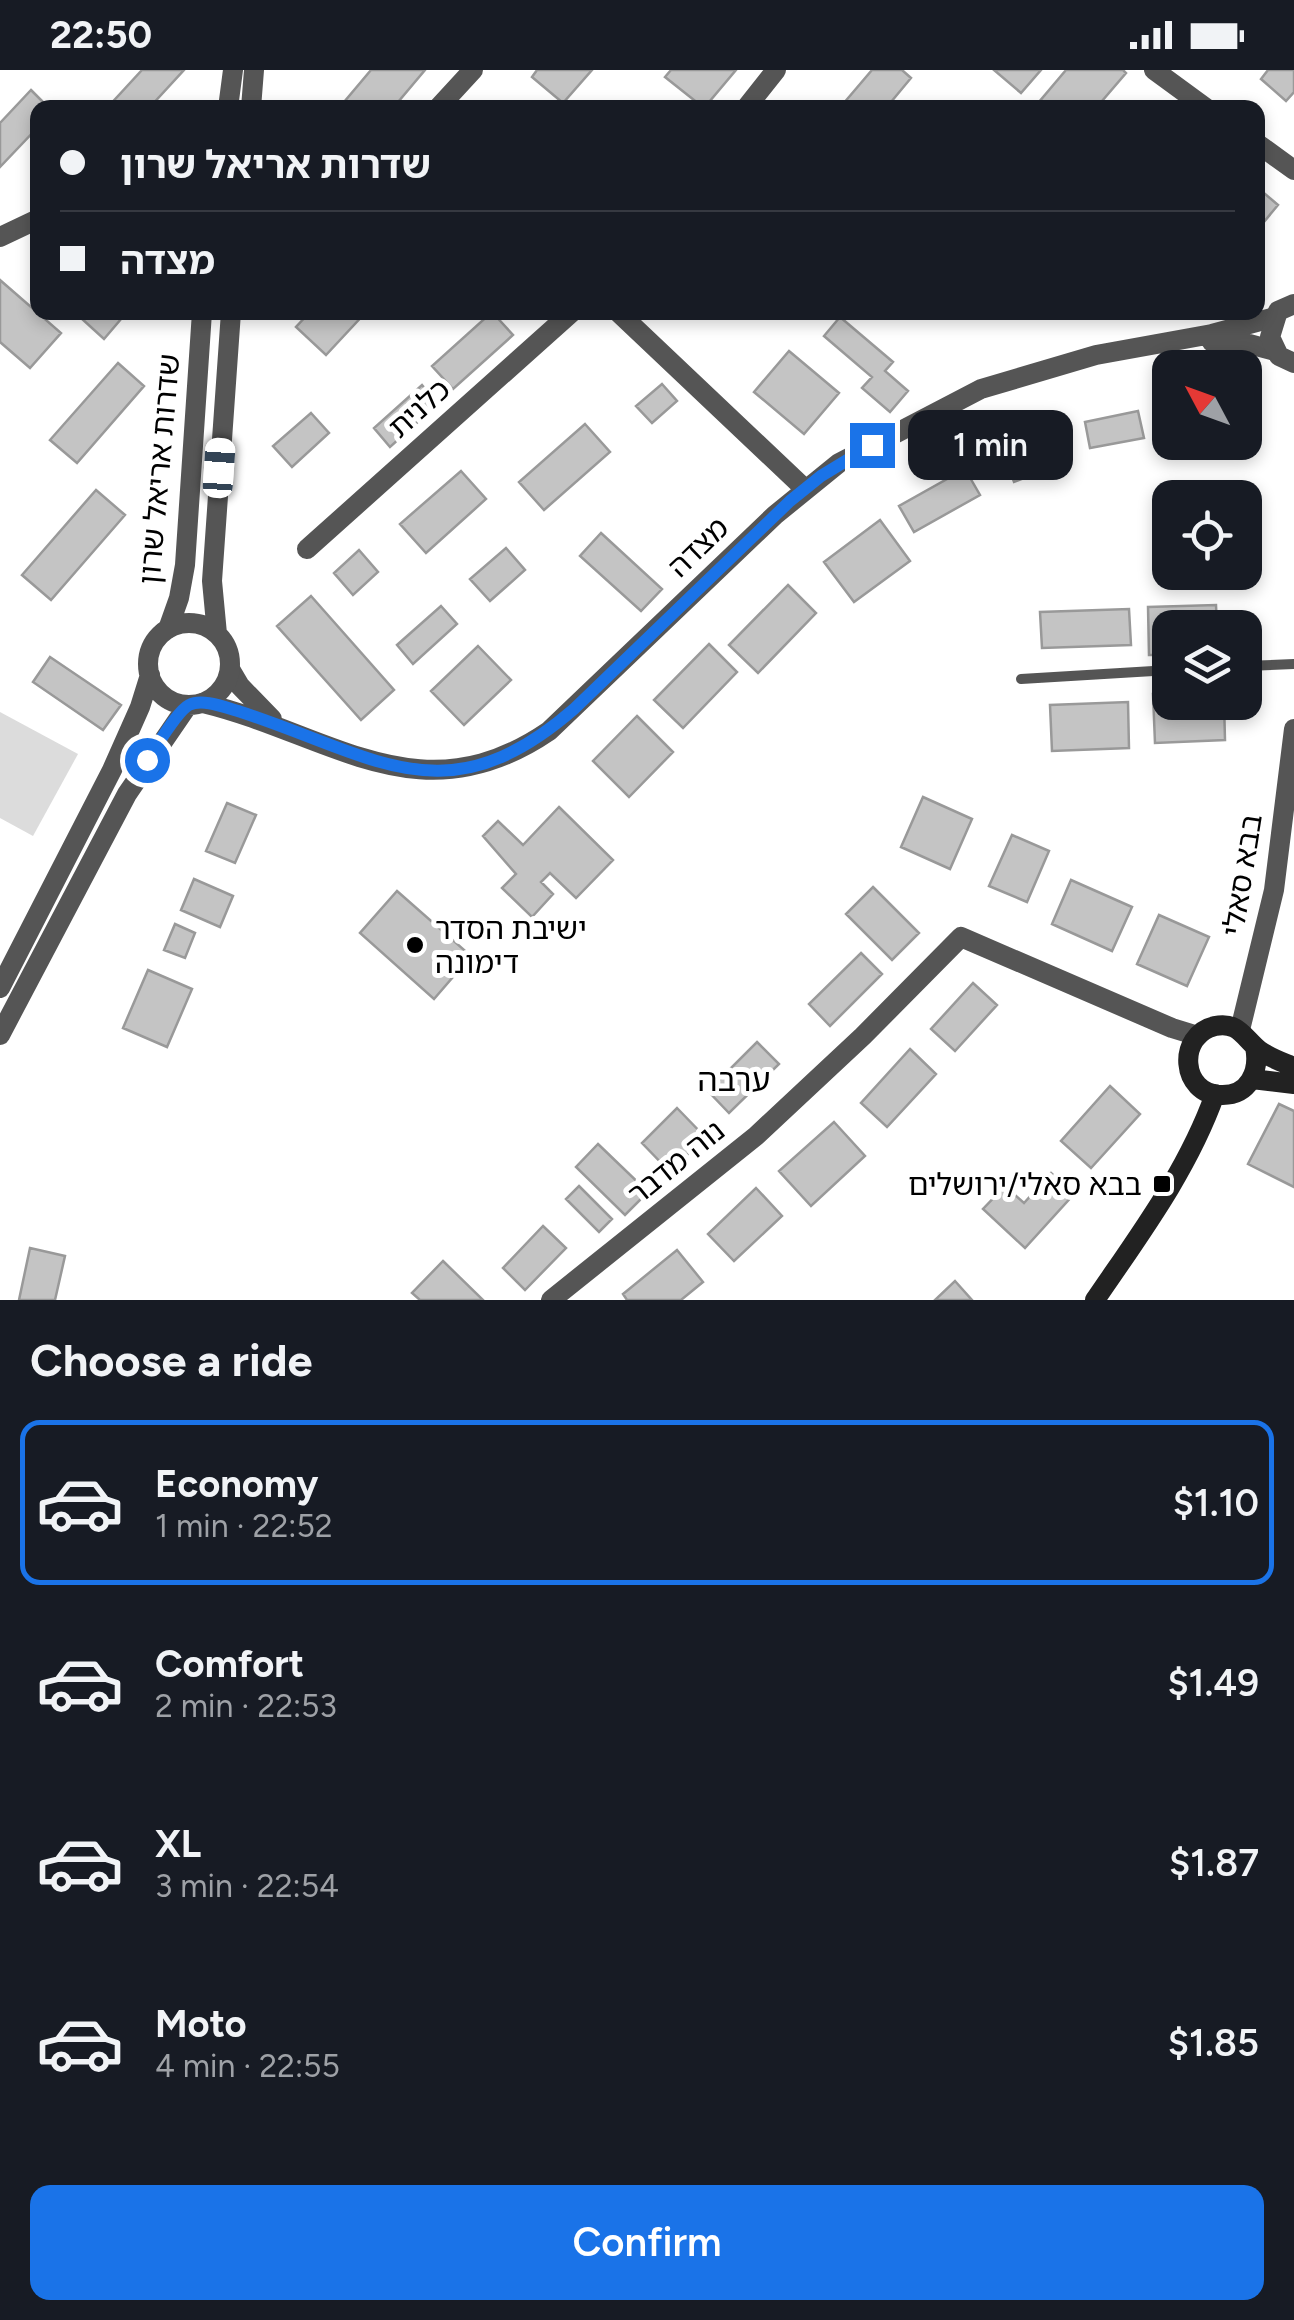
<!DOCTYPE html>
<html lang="en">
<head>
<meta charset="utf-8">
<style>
  body { margin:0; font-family:Figtree,"Noto Sans Hebrew",sans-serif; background:#242831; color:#f1f3f6; height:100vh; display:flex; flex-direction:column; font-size:38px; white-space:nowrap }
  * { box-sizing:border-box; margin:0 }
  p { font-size:32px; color:#9ea1a6 }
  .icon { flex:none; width:55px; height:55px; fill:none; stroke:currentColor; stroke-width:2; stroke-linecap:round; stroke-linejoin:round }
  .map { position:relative; height:1230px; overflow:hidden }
  .details { display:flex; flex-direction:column; background:#171b24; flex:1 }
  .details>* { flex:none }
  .hud { position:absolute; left:30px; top:30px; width:1235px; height:220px; border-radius:20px; box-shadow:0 5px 15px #0003; display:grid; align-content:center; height:220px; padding:0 30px; background:#171b24 }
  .needle { width:65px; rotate:311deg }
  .tools { position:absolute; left:1152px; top:280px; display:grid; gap:20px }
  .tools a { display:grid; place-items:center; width:110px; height:110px; border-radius:20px; background:#171b24; box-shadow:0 5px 15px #0003; font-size:50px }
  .end { position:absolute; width:45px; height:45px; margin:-22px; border:12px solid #1a73e8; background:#fff; box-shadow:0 0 0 5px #fff }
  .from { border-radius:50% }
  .bubble { position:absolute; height:70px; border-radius:20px; background:#171b24; box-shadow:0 5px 15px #0003; font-size:32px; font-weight:600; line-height:70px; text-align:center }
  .car { position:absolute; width:30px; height:60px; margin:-30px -15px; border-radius:12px; box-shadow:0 0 8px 2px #0007; background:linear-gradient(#fff 24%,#345 0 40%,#fff 0 76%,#345 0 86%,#fff 0) }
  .hud b { display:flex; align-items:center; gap:35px; height:95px; font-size:38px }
  .hud b+b { border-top:2px solid #363941 }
  .hud i { width:25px; height:25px; background:#f1f3f6 }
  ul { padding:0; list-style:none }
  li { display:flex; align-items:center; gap:30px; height:165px; margin:0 20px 15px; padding:0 10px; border:5px solid transparent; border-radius:20px }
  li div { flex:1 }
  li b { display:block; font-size:38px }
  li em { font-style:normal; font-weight:600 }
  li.current { border-color:#1a73e8 }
  li>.icon { width:90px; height:90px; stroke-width:1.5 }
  h2 { padding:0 30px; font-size:45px; line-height:120px }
  .cta { display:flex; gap:20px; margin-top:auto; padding:20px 30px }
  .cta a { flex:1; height:115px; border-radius:20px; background:#1a73e8; color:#fff; font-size:40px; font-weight:600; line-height:115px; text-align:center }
  .status { display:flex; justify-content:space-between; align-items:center; height:70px; padding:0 50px; background:#171b24; direction:ltr }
  .status svg { height:28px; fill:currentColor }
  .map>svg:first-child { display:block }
  .green { fill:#dcdcdc }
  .building { fill:#c4c4c4; stroke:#999; stroke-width:2.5 }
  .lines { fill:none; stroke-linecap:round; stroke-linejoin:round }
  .service { stroke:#555; stroke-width:10 }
  .minor { stroke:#555; stroke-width:20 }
  .tertiary { stroke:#555; stroke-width:20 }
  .secondary { stroke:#222; stroke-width:20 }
  .route { stroke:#1a73e8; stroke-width:12 }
  .poi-dot { fill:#000; stroke:#fff; stroke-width:4 }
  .labels { text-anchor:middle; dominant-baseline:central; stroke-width:10; stroke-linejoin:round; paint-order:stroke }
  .street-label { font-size:30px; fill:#000; stroke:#fff }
  .poi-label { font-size:30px; fill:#000; stroke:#fff; text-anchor:start }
  .neighbourhood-label { font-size:32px; fill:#000; stroke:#fff }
</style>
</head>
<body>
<div class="status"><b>22:50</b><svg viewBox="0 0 49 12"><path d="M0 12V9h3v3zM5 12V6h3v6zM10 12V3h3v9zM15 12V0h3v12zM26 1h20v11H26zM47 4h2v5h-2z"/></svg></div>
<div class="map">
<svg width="1294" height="1230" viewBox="0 0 1294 1230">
  <rect width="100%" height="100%" fill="#fff"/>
  <path class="green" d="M0,642L78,684L33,766L0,748Z"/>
  <path class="building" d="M142,0H184L149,38H107Z
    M371,0H425L393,38H339Z
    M537,0H592L563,33L532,7Z
    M671,0H736L704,38L665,7Z
    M872,0H902L911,8L886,38H848L843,34Z
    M994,0H1041L1021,23Z
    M1066,0H1123L1126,3L1096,38H1045L1039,32Z
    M1268,0H1294V22L1286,31L1261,9Z
    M31,20L49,38H38V57L0,97V53Z
    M1258,118L1278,135L1258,159Z
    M0,210L61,263L30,298L0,272Z
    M85,242H127L104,269L81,248Z
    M310,242H366L326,285L296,257Z
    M492,242L513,265L453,319L432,296Z
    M840,247L893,292L885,301L908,321L890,342L862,318L872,307L824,266Z
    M789,281L839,323L804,364L754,322Z
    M118,293L144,316L77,393L50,370Z
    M662,314L677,331L652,353L636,336Z
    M422,315L438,334L390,377L374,358Z
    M1138,341L1144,368L1090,378L1085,352Z
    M311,343L329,363L292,397L273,376Z
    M585,354L610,382L544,440L519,412Z
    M1058,361L1069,391L1014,412L1003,382Z
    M965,399L980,425L914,462L899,436Z
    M461,401L486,429L426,483L400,454Z
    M96,420L125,445L51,530L22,505Z
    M880,450L910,491L854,532L824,492Z
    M601,463L662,519L641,541L580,486Z
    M506,478L525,500L490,531L470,509Z
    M359,480L378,502L353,525L334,503Z
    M788,515L816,543L758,603L729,575Z
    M311,526L394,620L361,650L277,556Z
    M1216,535L1217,558H1170V585H1149L1148,537Z
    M441,536L457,554L413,594L397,575Z
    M1129,539L1131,575L1042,578L1040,542Z
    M709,574L737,602L683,658L654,630Z
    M478,576L511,610L464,655L431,621Z
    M50,587L121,635L103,660L33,612Z
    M1170,623V632H1224L1225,670L1155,673L1153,624Z
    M1128,632L1129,678L1052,681L1050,635Z
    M637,646L673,682L629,727L593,691Z
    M923,727L972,749L950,799L901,777Z
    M227,733L256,745L235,793L206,781Z
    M559,737L613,790L576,828L550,803L541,812L553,824L532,847L502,818L516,804L483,766L498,751L523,775Z
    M1012,765L1049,781L1027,832L989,816Z
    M194,809L233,826L220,857L181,840Z
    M1071,810L1132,837L1112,881L1052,854Z
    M873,817L919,863L892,890L846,844Z
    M397,821L471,886L434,929L360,863Z
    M1159,845L1209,867L1187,916L1137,894Z
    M175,854L195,863L185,888L164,880Z
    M861,883L882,904L830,956L809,934Z
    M148,900L192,919L167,977L123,958Z
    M973,913L997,935L955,981L931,959Z
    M757,972L779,994L729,1043L708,1021Z
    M910,979L936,1004L887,1057L861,1033Z
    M1110,1016L1140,1044L1091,1098L1061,1071Z
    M1279,1034L1294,1041V1117L1248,1094Z
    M677,1038L705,1067L670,1102L642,1073Z
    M834,1052L865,1086L811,1136L779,1101Z
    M598,1074L648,1122L625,1145L576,1097Z
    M1051,1103L1074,1124L1025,1178L983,1139L1005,1116L1024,1133Z
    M579,1116L612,1149L599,1162L566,1129Z
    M756,1118L782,1146L734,1191L708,1164Z
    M543,1156L566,1178L525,1220L503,1198Z
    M30,1178L65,1186L55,1230H19Z
    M677,1180L703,1212L681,1230H627L623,1224Z
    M443,1191L483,1230H420L412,1223Z
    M955,1211L972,1230H935Z"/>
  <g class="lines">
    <path class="service" d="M1245,596L1294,594
      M1021,609L1170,600"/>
    <path class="minor" d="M1154,0L1206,38
      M438,38L473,0
      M746,38L776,0
      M1258,74L1294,100
      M0,167L38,149
      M618,242L805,419
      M1212,272L1249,274L1275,281
      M307,479L572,242
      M230,599L240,616L272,649
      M203,633C331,664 420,749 549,661L775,445L839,393L981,319L1096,285L1212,264L1275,247
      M551,1230L756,1066L863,966L961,867L1172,958L1198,966"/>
    <path class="tertiary" d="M228,38L233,0
      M251,38L254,0
      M1294,234L1278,241L1270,267L1279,286L1294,293
      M148 594a41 41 0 1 1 82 0a41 41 0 1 1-82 0Z
      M168,559L179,528L185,495L202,242
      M217,564L212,511L231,242
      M0,918L112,700L140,637L150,605
      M1240,960L1274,820L1294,659
      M0,965L127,724L188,635"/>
    <path class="secondary" d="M1255,977C1260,1001 1249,1026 1221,1025C1181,1025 1176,965 1215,956C1238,951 1244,968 1259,980C1270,988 1282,992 1294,997
      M1252,1009L1294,1014
      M1095,1230C1140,1164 1188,1100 1215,1024"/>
  </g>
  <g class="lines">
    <path class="route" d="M147,690C156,678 177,641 189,635C203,628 226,638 241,642C376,686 446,750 574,639L790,431L821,406L872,375"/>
  </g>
  <g class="poi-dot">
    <circle cx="415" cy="875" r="10"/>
    <rect x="1152" y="1104" width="20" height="20" rx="5"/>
  </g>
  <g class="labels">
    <g class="street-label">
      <text transform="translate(419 338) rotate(-42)">כלנית</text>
      <text transform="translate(159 399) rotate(-85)">שדרות אריאל שרון</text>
      <text transform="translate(698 477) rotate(-44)">מצדה</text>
      <text transform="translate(1242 805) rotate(-81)">בבא סאלי</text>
      <text transform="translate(676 1092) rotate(-39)">נוה מדבר</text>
    </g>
    <g class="poi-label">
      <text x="435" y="858">ישיבת הסדר<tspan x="435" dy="34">דימונה</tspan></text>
      <text x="1142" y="1114" text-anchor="end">בבא סאלי/ירושלים</text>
    </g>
    <g class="neighbourhood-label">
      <text x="734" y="1010">ערבה</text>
    </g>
  </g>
</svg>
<div class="tools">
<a><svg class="needle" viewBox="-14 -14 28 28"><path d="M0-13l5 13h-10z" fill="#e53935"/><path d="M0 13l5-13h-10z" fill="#9ea1a6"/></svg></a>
<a><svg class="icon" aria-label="locate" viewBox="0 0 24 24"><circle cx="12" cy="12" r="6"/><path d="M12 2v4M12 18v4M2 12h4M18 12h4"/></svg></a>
<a><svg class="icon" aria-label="layers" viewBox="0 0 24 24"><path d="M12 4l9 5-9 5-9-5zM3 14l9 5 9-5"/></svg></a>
</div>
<i class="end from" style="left:147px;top:690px"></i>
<i class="end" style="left:872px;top:375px"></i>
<div class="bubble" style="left:908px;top:340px;width:165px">1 min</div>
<i class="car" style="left:219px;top:398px;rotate:4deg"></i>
<div class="hud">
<b><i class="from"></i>שדרות אריאל שרון</b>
<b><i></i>מצדה</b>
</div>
</div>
<section class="details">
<h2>Choose a ride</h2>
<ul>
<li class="current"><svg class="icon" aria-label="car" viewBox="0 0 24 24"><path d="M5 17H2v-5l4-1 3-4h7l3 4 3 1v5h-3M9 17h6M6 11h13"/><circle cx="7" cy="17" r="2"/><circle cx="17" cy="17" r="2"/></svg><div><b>Economy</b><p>1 min · 22:52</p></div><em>$1.10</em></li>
<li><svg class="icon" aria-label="car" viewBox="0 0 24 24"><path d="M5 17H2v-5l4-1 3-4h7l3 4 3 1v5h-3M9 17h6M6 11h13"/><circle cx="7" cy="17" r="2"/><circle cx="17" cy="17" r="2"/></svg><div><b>Comfort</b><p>2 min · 22:53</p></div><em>$1.49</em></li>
<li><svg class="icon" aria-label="car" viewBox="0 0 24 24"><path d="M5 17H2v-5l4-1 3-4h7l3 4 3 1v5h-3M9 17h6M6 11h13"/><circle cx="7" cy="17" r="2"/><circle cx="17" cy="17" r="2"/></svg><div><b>XL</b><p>3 min · 22:54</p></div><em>$1.87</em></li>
<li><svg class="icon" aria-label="car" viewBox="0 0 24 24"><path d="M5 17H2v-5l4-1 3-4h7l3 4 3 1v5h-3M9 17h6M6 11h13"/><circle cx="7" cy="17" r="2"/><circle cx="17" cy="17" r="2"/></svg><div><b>Moto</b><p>4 min · 22:55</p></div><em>$1.85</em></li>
</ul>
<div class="cta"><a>Confirm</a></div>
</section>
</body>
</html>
